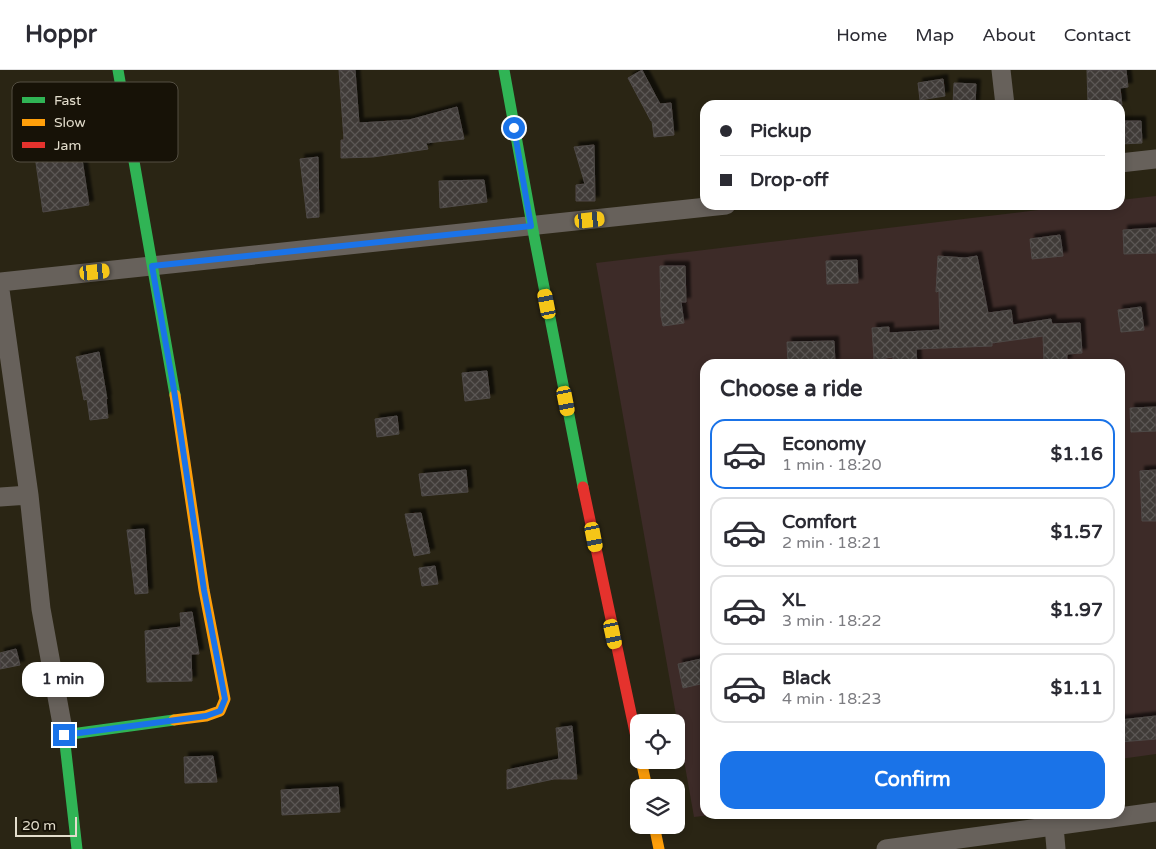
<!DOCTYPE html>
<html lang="en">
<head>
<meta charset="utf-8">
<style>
  body { margin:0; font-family:"Varela Round",sans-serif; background:#f2f2f3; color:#2b2b33; height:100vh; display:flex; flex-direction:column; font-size:19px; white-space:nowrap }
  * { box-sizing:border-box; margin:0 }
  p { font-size:16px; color:#7c7c81 }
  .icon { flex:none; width:28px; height:28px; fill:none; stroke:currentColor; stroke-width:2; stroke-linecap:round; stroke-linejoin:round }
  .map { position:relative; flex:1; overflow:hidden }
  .drawer { position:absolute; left:700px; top:289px; width:425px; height:460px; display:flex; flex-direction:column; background:#fff; border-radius:15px; box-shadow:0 2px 8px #0003 }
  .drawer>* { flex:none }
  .banner { position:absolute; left:700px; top:30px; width:425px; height:110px; border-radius:15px; box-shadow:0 2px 8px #0003; display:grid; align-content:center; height:110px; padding:0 20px; background:#fff }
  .buttons { position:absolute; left:630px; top:644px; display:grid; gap:10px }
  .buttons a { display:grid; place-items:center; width:55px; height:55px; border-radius:10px; background:#fff; box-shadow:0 2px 8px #0003; font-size:25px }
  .scale { position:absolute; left:15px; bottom:12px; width:62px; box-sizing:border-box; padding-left:5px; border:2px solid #e3ddcc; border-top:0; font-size:14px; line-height:18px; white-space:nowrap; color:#e3ddcc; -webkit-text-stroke:4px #171207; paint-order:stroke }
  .end { position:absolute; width:22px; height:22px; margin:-11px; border:6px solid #1a73e8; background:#fff; box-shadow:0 0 0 2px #fff }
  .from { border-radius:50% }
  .bubble { position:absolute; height:35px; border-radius:15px; background:#fff; box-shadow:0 2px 8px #0003; font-size:16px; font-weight:700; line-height:35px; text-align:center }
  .car { position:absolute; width:15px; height:30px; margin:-15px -8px; border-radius:6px; box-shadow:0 0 4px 1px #0007; background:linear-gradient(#f5c518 24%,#345 0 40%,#f5c518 0 76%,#345 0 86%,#f5c518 0) }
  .banner b { display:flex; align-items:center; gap:18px; height:48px; font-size:19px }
  .banner b+b { border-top:1px solid #e1e1e2 }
  .banner i { width:12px; height:12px; background:#2b2b33 }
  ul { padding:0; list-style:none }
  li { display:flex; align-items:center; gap:15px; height:70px; margin:0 10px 8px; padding:0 10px; border:2px solid #e1e1e2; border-radius:15px }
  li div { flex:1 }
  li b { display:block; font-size:19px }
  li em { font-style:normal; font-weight:700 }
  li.current { border-color:#1a73e8 }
  li>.icon { width:45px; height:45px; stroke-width:1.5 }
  h2 { padding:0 20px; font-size:22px; line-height:60px }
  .button { display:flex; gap:10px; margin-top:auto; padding:10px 20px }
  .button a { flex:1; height:58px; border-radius:15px; background:#1a73e8; color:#fff; font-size:20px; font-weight:700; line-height:58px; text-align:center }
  header { display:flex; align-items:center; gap:30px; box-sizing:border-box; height:70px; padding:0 25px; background:#fff; border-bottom:1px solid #e1e1e2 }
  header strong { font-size:24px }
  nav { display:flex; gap:28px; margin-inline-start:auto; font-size:18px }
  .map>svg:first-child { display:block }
  .commercial { fill:#3d2b28 }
  .building { fill:url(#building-cross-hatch); stroke:#4e4947; filter:url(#shadow) }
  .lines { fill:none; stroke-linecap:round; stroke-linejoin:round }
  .street { stroke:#67615b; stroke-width:19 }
  .fast { stroke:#30b455; stroke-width:11 }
  .slow { stroke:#ff9f0a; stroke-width:11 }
  .jam { stroke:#e5322d; stroke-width:11 }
  .route { stroke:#1a73e8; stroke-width:6 }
  .key { fill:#171207; stroke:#544f42; stroke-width:1 }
  .key-label { font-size:14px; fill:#e3ddcc }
</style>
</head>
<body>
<header>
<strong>Hoppr</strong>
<nav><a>Home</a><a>Map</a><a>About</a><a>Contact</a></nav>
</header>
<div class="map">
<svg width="1156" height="779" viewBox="0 0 1156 779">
  <defs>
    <pattern id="building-cross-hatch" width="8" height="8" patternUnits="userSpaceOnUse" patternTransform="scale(1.25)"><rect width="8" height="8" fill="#403b38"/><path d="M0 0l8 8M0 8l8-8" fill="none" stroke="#5b5754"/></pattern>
    <filter id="shadow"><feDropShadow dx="4.5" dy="-4.5" stdDeviation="1" flood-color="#0009"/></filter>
  </defs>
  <rect width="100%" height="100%" fill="#2a2514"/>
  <path class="commercial" d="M1156,126V684L1120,689V294H705V744H720L694,747L596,193L1080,135H1120V130Z"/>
  <path class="building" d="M339,0H355L359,53L409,50L457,37L464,69L426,73L428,79L373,87L341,88V70H344Z
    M642,0L660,34L671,33L674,65L654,67L652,51H651L628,8Z
    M1087,0H1126L1128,17L1120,18L1122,35H1088Z
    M943,9L945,26L920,30L918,13Z
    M954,13L976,14L975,35H953Z
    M75,43L89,135L43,142L30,51Z
    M1120,51H1141L1142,73L1120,74Z
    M594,75L595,131H576V115L585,114L574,77Z
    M318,87L319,147L307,148L300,89Z
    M484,110L487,132L440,138L439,111Z
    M1156,158V183L1124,184L1123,160Z
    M1060,165L1063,186L1032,189L1030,169Z
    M938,186L965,188L977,186L988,243L1011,240L1013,255L1051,249L1052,254L1080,253L1082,283L1067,284V292L1044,293L1043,266L992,273V276L916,279L917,294H893V287L874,290L872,258L889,257V263L940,260L939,221L936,222Z
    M857,190L858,213L827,214L826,191Z
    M660,196H685L686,232H681L684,253L663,256L661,246Z
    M1141,237L1144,260L1121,262L1118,240Z
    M834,271L835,293L788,294L787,272Z
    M99,282L107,329H106L108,348L90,350L87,329L84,330L76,287Z
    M487,301L490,328L465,331L462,303Z
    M1156,337V361L1131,362L1130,338Z
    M397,346L399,364L377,367L375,349Z
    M466,400L468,422L422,426L419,404Z
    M1156,400V451H1142L1140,401Z
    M421,443L430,483L414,486L405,444Z
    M144,459L148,523L135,524L127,460Z
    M435,496L438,514L422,516L419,498Z
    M192,542L199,584H191L192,611L147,612L145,561L181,557L180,543Z
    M16,579L20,595L0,599V583Z
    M701,589L705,613L683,618L678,594Z
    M1156,646V669L1120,672V650Z
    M572,656L577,709H554L507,719V700L559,689L556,658Z
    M213,686L217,712L185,713L184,687Z
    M338,717L340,742L282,745L281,720Z"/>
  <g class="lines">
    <path class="street" d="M1001,0L1005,35
      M1120,93L1156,89
      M0,212L726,135
      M0,220L29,425L41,539L64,665
      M0,427L29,425
      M1054,756L1056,779
      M886,779L1156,742"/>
    <path class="fast" d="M118,0L175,325
      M504,0L535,171L583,417
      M77,779L64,665L174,650"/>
    <path class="slow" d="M174,650L206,646L220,641L225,629L204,520L175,325
      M641,690L647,718
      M654,755L659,779"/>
    <path class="jam" d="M583,417L639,681"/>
  </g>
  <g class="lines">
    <path class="route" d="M64,665L206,646L220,641L225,629L204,520L174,320L152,196L531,156L514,58"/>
  </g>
  <rect x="12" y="12" width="166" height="80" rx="8" class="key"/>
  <rect x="22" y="27" width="23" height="6" fill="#30b455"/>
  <rect x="22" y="49" width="23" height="7" fill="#ff9f0a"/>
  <rect x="22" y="72" width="23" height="6" fill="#e5322d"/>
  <g class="key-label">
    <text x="54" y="35">Fast</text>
    <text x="54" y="57">Slow</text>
    <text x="54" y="80">Jam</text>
  </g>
</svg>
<div class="buttons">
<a><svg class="icon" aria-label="locate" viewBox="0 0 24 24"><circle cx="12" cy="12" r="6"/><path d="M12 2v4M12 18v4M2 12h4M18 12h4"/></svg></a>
<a><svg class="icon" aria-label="layers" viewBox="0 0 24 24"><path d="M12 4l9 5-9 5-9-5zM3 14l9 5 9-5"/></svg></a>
</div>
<div class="scale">20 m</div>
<i class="end from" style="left:514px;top:58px"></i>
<i class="end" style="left:64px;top:665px"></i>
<div class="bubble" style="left:22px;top:592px;width:82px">1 min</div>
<i class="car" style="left:590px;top:150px;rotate:84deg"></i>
<i class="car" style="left:95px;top:202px;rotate:84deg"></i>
<i class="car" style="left:547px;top:234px;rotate:349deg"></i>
<i class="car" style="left:566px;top:331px;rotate:169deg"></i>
<i class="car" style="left:594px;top:467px;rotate:169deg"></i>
<i class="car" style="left:613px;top:564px;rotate:168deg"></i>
<div class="banner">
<b><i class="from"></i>Pickup</b>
<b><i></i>Drop-off</b>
</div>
<section class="drawer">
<h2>Choose a ride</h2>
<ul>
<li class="current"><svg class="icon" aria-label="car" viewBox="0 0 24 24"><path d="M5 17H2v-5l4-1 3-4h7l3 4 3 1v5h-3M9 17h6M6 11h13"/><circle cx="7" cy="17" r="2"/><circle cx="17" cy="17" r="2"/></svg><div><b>Economy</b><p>1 min · 18:20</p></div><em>$1.16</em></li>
<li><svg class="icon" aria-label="car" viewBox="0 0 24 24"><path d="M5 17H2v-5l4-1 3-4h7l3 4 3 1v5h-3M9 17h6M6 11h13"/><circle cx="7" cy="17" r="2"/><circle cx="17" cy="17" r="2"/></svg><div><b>Comfort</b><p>2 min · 18:21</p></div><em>$1.57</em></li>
<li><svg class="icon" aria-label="car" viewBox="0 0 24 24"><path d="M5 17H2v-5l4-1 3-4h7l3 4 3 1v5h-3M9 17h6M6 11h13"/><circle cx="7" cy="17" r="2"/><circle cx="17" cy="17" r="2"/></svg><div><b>XL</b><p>3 min · 18:22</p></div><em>$1.97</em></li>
<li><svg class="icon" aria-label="car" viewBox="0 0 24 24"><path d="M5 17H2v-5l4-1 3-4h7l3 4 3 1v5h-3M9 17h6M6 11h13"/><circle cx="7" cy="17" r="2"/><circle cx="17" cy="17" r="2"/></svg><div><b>Black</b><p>4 min · 18:23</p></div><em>$1.11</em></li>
</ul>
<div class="button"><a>Confirm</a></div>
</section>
</div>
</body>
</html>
